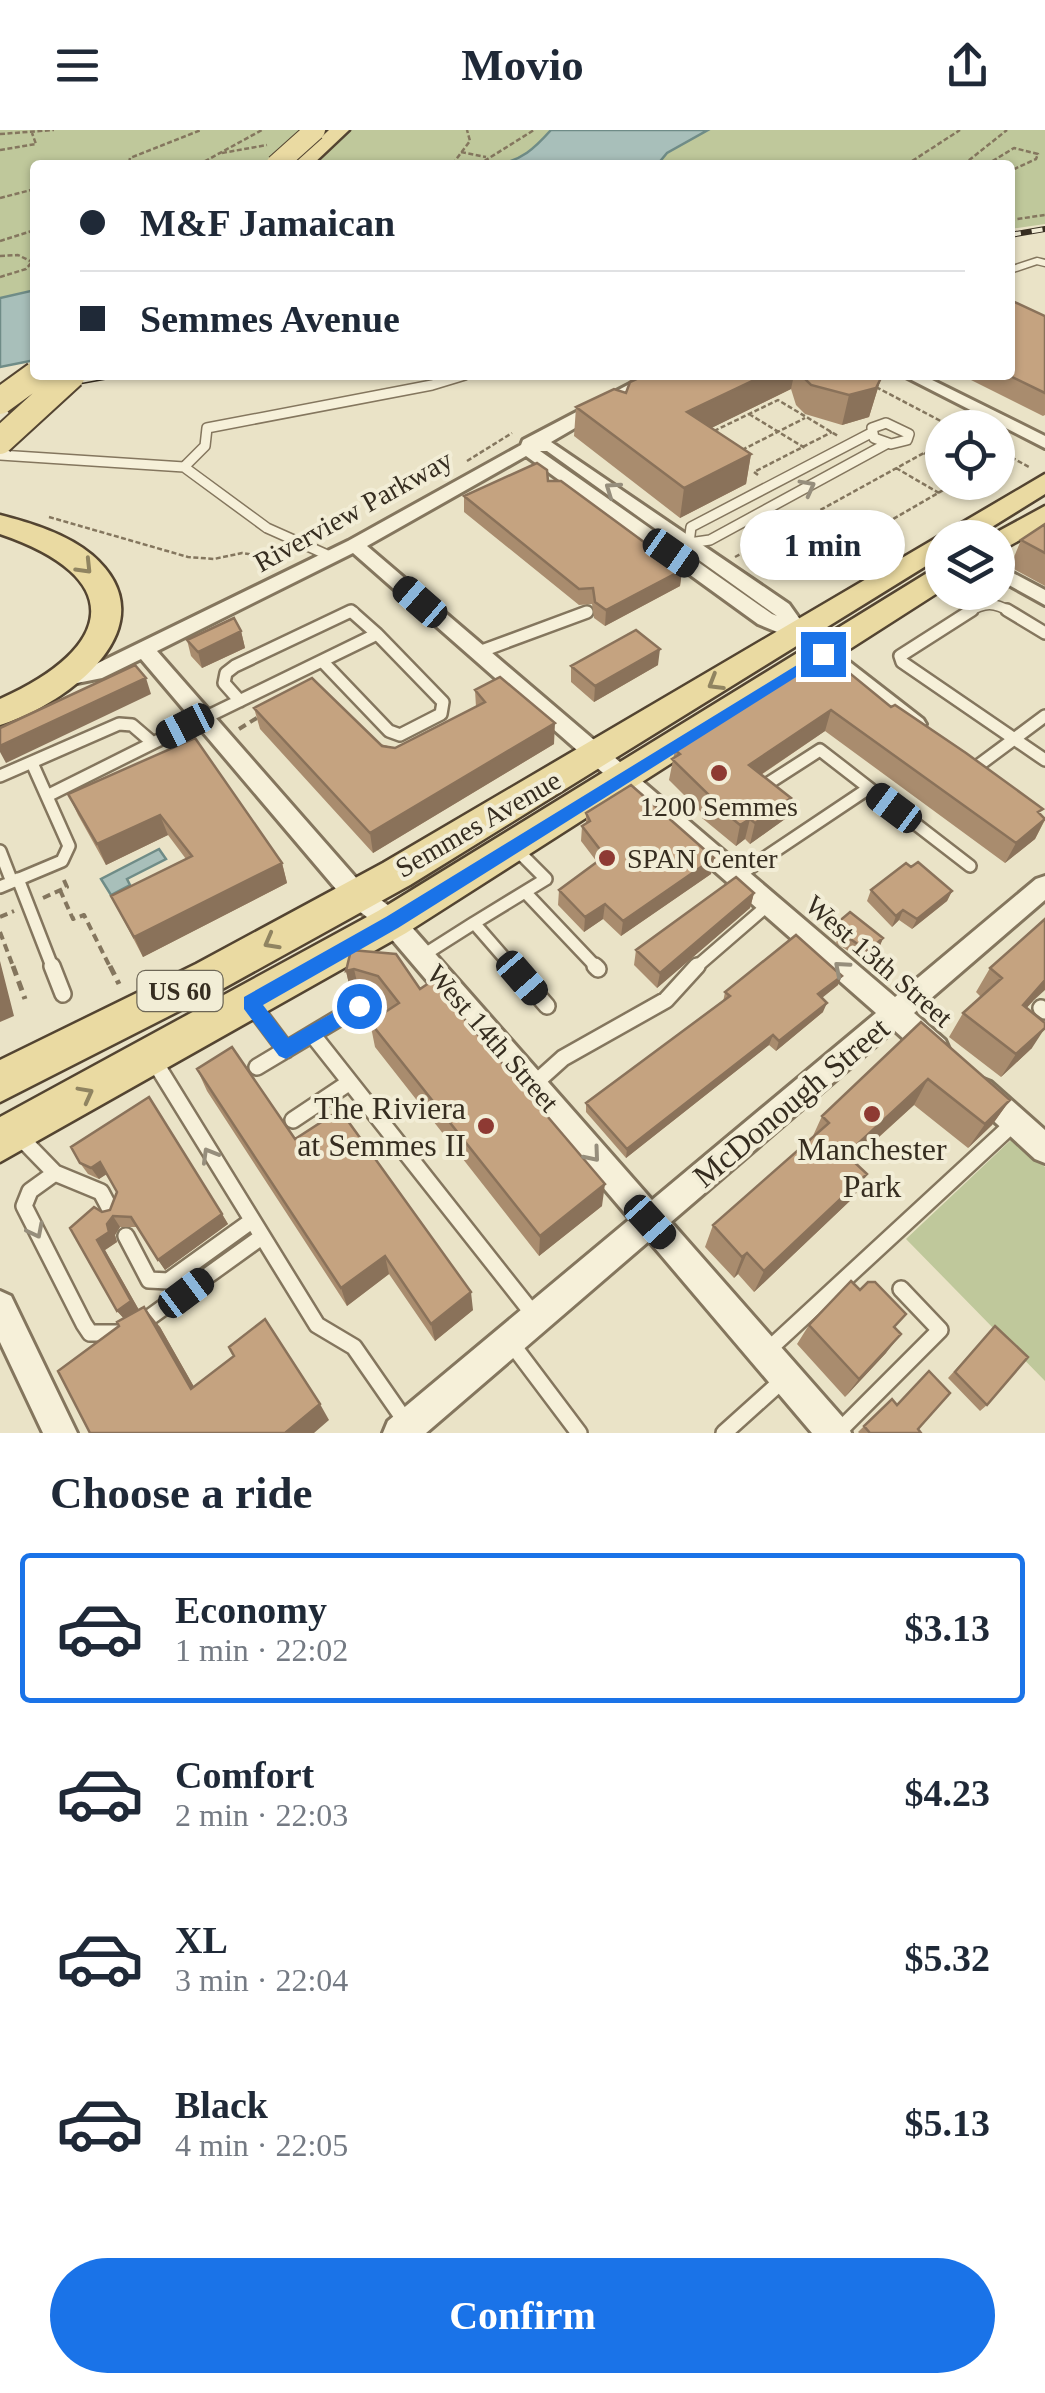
<!DOCTYPE html>
<html lang="en">
<head>
<meta charset="utf-8">
<style>
  body { margin:0; font-family:Georgia,serif; background:#f6f6f7; color:#1f2937; height:100vh; display:flex; flex-direction:column; font-size:38px; white-space:nowrap }
  * { box-sizing:border-box; margin:0 }
  p { font-size:32px; color:#747a83 }
  .icon { flex:none; width:55px; height:55px; fill:none; stroke:currentColor; stroke-width:2; stroke-linecap:round; stroke-linejoin:round }
  .map { position:relative; height:1303px; overflow:hidden }
  .side { display:flex; flex-direction:column; background:#fff; flex:1 }
  .side>* { flex:none }
  .top-card { position:absolute; left:30px; top:30px; width:985px; height:220px; border-radius:10px; box-shadow:0 2px 8px #0004; display:grid; align-content:center; height:220px; padding:0 50px; background:#fff }
  .fabs { position:absolute; left:925px; top:280px; display:grid; gap:20px }
  .fabs a { display:grid; place-items:center; width:90px; height:90px; border-radius:50%; background:#fff; box-shadow:0 2px 8px #0004; font-size:50px }
  .end { position:absolute; width:45px; height:45px; margin:-22px; border:12px solid #1a73e8; background:#fff; box-shadow:0 0 0 5px #fff }
  .from { border-radius:50% }
  .bubble { position:absolute; height:70px; border-radius:35px; background:#fff; box-shadow:0 2px 8px #0004; font-size:32px; font-weight:700; line-height:70px; text-align:center }
  .car { position:absolute; width:30px; height:60px; margin:-30px -15px; border-radius:12px; box-shadow:0 0 8px 2px #0007; background:linear-gradient(#222 24%,#8ab4d8 0 40%,#222 0 76%,#8ab4d8 0 86%,#222 0) }
  .top-card b { display:flex; align-items:center; gap:35px; height:95px; font-size:38px }
  .top-card b+b { border-top:2px solid #e0e1e3 }
  .top-card i { width:25px; height:25px; background:#1f2937 }
  ul { padding:0; list-style:none }
  li { display:flex; align-items:center; gap:30px; height:150px; margin:0 20px 15px; padding:0 30px; border:5px solid transparent; border-radius:10px }
  li div { flex:1 }
  li b { display:block; font-size:38px }
  li em { font-style:normal; font-weight:700 }
  li.current { border-color:#1a73e8 }
  li>.icon { width:90px; height:90px; stroke-width:1.5 }
  h2 { padding:0 50px; font-size:45px; line-height:120px }
  .button { display:flex; gap:20px; margin-top:auto; padding:20px 50px }
  .button a { flex:1; height:115px; border-radius:60px; background:#1a73e8; color:#fff; font-size:40px; font-weight:700; line-height:115px; text-align:center }
  header { display:flex; justify-content:space-between; align-items:center; height:130px; padding:0 50px; background:#fff; font-size:45px; font-weight:700 }
  .map>svg:first-child { display:block }
  .green { fill:#bfc89b }
  .water { fill:#a8bfba; stroke:#6f8c87; stroke-width:2.5 }
  .lines { fill:none; stroke-linecap:round; stroke-linejoin:round }
  .lane-far3-casing { stroke:#84765e; stroke-width:9 }
  .lane-far2-casing { stroke:#84765e; stroke-width:12 }
  .lane-far1-casing { stroke:#84765e; stroke-width:16 }
  .lane-casing { stroke:#84765e; stroke-width:20 }
  .street-casing { stroke:#84765e; stroke-width:6 }
  .primary-casing { stroke:#534431; stroke-width:5 }
  .path-far2 { stroke:#84765e; stroke-width:2.5; stroke-dasharray:5 2.5; stroke-linecap:butt }
  .path-far1 { stroke:#84765e; stroke-width:4; stroke-dasharray:8 5; stroke-linecap:butt }
  .path { stroke:#84765e; stroke-width:5; stroke-dasharray:10 6; stroke-linecap:butt }
  .lane-far3 { stroke:#f6f0d9; stroke-width:6 }
  .lane-far2 { stroke:#f6f0d9; stroke-width:9 }
  .lane-far1 { stroke:#f6f0d9; stroke-width:11 }
  .lane { stroke:#f6f0d9; stroke-width:15 }
  .street { fill:#f6f0d9; fill-rule:evenodd }
  .primary { fill:#eadaa2; fill-rule:evenodd }
  .rail-far1-casing { stroke:#362d20; stroke-width:6 }
  .rail-casing { stroke:#362d20; stroke-width:8 }
  .rail-far1 { stroke:#f2edd6; stroke-width:4; stroke-dasharray:11; stroke-linecap:butt }
  .rail { stroke:#f2edd6; stroke-width:5; stroke-dasharray:14; stroke-linecap:butt }
  .primary-bridge-far1-casing { stroke:#534431; stroke-width:22; stroke-linecap:butt }
  .primary-bridge-casing { stroke:#534431; stroke-width:30; stroke-linecap:butt }
  .primary-bridge-far1 { stroke:#eadaa2; stroke-width:20 }
  .primary-bridge { stroke:#eadaa2; stroke-width:26 }
  .wall { fill:#a98c6e }
  .shaded-wall { fill:#8a725a }
  .building { fill:#c5a380; stroke:#8a725a; stroke-width:2.5 }
  .oneway { stroke:#968e7c }
  .oneway2 { stroke:#908461 }
  .route { fill:#1a73e8 }
  .poi-dot { fill:#8e3a33; stroke:#f2edd6; stroke-width:4 }
  .labels { text-anchor:middle; dominant-baseline:central; stroke-width:8; stroke-linejoin:round; paint-order:stroke }
  .shield { fill:#f2edd6; stroke:#6e6757; stroke-width:2.5 }
  .shield-label { font-size:25px; font-weight:bold; fill:#362d20 }
  .street-label { font-size:28px; fill:#362d20; stroke:#f2edd6 }
  .poi-label { font-size:28px; fill:#362d20; stroke:#f2edd6 }
  .near-street-label { font-size:32px; fill:#362d20; stroke:#f2edd6 }
  .near-poi-label { font-size:32px; fill:#362d20; stroke:#f2edd6; text-anchor:end }
</style>
</head>
<body>
<header><svg class="icon" aria-label="menu" viewBox="0 0 24 24"><path d="M4 6h16M4 12h16M4 18h16"/></svg>Movio<svg class="icon" aria-label="share" viewBox="0 0 24 24"><path d="M12 15V3M7 8l5-5 5 5M5 13v7h14v-7"/></svg></header>
<div class="map">
<svg width="1045" height="1303" viewBox="0 0 1045 1303">
  <rect width="100%" height="100%" fill="#eae3c7"/>
  <path class="green" d="M0,0H551C534,19 522,30 497,35H35V160L0,168Z
    M708,0H1045V94L1010,99V35H657L667,23Z
    M1013,1008L1045,1037V1251L906,1109Z"/>
  <path class="water" d="M551,0H708L667,23L657,35H497C522,30 534,19 551,0Z
    M35,160V230L0,237V168Z
    M159,719L166,729L127,749L130,755L111,765L101,749Z"/>
  <g class="lines">
    <defs>
      <path id="lane-far3" d="M1010,140L1037,131L1045,133"/>
      <path id="lane-far2" d="M886,293L909,304L907,310L891,314L874,308L872,298Z
        M0,325L184,337L267,398L332,427
        M184,337L205,316L207,298L432,255L465,245
        M689,413L691,397L871,303
        M671,423L689,413L710,410L888,313
        M348,482H354
        M968,482C985,472 994,472 1011,482"/>
      <path id="lane-far1" d="M972,480L900,526L902,532L1045,630
        M1007,480L1045,503
        M479,522L587,482
        M240,571L224,553L226,543L235,536L351,481L377,504
        M975,638L1045,586
        M0,646L119,594L132,595L153,613L377,504L443,572L441,584L400,605L389,601L322,531
        M761,658L820,620L869,658
        M47,666L153,613
        M514,717L546,749L474,793L514,839
        M0,721L12,752L0,757
        M736,747L869,658L970,736
        M18,749L53,839
        M12,752L62,731L69,716L32,633
        M525,762L598,839
        M422,826L474,793
        M694,839L768,775"/>
      <path id="lane" d="M52,836L63,864
        M512,836L547,876
        M595,836L598,839
        M253,876L286,920
        M1041,878L1045,881
        M312,904L534,1185
        M153,929L317,1195L354,1217L406,1292
        M257,937L359,876
        M533,955L563,928L666,870L697,836
        M293,990L350,952
        M18,1005L55,1043L30,1061L24,1076L84,1194L90,1203H123
        M55,1043L101,1062L111,1081
        M126,1106L149,1150L168,1151L250,1092
        M139,1195L260,1108
        M512,1214L579,1303
        M768,1220L1015,992
        M724,1303L784,1249
        M837,1303L940,1200L901,1159"/>
      <path id="street" d="M647,245H666L551,312L789,474L806,498L923,589L926,594L923,599H907L792,508L758,494L526,326L367,416L895,867L1036,749L1045,746V770L914,883L945,910L949,919L945,928L935,931L925,928L894,900L671,1092L846,1291L851,1303H812L649,1111L426,1303H383L388,1291L630,1089L383,799L347,772L141,529L102,548L67,555L57,548L60,543L90,537L348,411L521,315L523,310ZM540,321H547L777,486L772,484ZM353,423L876,883L652,1070L401,785L365,758L157,521Z
        M902,245H922L1045,306V318Z
        M998,435L1045,460V475L998,449Z
        M981,948L991,952L1045,1000V1033L1035,1029L971,970L967,961L971,952Z
        M0,1161L11,1166L77,1303H43L0,1212Z"/>
      <path id="primary" d="M329,0H349L312,35H292Z
        M1045,344V364L974,408H942V426L410,755L224,858L0,972V930L196,834L383,733Z
        M1045,376V396L998,422V408L988,407Z
        M0,385C31,393 67,404 92,425C173,495 67,575 0,595V569C114,518 129,448 0,404Z
        M942,438V460L406,803L0,1032V987L378,781L932,440Z"/>
    </defs>
    <use href="#lane-far3" class="lane-far3-casing"/>
    <use href="#lane-far2" class="lane-far2-casing"/>
    <use href="#lane-far1" class="lane-far1-casing"/>
    <use href="#lane" class="lane-casing"/>
    <use href="#street" class="street-casing"/>
    <use href="#primary" class="primary-casing"/>
    <path class="path-far2" d="M0,4L54,0
      M0,20L36,14L32,3
      M461,22L486,27
      M222,23L267,15
      M129,33L130,28L201,0
      M112,35H143
      M198,35L262,0
      M444,35L455,31L470,11L467,0
      M478,35L534,0
      M906,35L960,0
      M963,35L1007,0
      M986,35L1014,18L1038,24L1036,29L1010,41
      M0,68L35,59
      M1010,90L1045,85
      M0,111L35,100
      M0,126L18,125L30,131
      M0,147L26,139L33,131
      M876,257L954,298
      M749,284L805,318
      M714,301L778,270L838,306
      M742,320L805,288
      M998,320L1029,337
      M924,323L942,333
      M467,331L512,303
      M896,338L939,363
      M758,345L754,342L832,302
      M49,387L188,427L214,429L242,423L285,430
      M752,418L795,446L957,352
      M735,427L942,313"/>
    <path class="path-far1" d="M239,599L260,586
      M60,760L73,789L84,785L111,839
      M43,768L67,757L63,748
      M0,787L14,781
      M0,802L14,839"/>
    <path class="path" d="M13,836L25,869
      M110,836L119,854"/>
    <use href="#lane-far3" class="lane-far3"/>
    <use href="#lane-far2" class="lane-far2"/>
    <use href="#lane-far1" class="lane-far1"/>
    <use href="#lane" class="lane"/>
    <use href="#street" class="street"/>
    <use href="#primary" class="primary"/>
    <defs>
      <path id="rail-far1" d="M1010,105L1045,99"/>
      <path id="rail" d="M0,265L110,245"/>
    </defs>
    <use href="#rail-far1" class="rail-far1-casing"/>
    <use href="#rail" class="rail-casing"/>
    <use href="#rail-far1" class="rail-far1"/>
    <use href="#rail" class="rail"/>
    <defs>
      <path id="primary-bridge-far1" d="M276,35L315,0"/>
      <path id="primary-bridge" d="M0,271L36,245
        M0,311L72,245"/>
    </defs>
    <use href="#primary-bridge-far1" class="primary-bridge-far1-casing"/>
    <use href="#primary-bridge" class="primary-bridge-casing"/>
    <use href="#primary-bridge-far1" class="primary-bridge-far1"/>
    <use href="#primary-bridge" class="primary-bridge"/>
  </g>
  <path class="wall" d="M1045,186V285L1043,286L961,245H1010Z
    M645,245H880L881,248L869,287L842,295L805,284L796,275L791,259L711,298L751,324L746,354L680,388L574,306L576,277L626,263Z
    M548,351L682,440L680,456L605,496L594,488L592,474L579,475L464,382V366Z
    M1045,394V456L1010,437L1021,410Z
    M241,501L245,518L202,538L191,526L187,510Z
    M813,532L891,577L1040,684L1045,690L1035,709L1005,733L825,601L761,645L791,668L785,689L750,714L745,709L736,716L702,688L703,684L669,650L675,620Z
    M658,535L594,572L571,552V536Z
    M475,560L554,614L373,723L260,599L254,578L395,618L476,577Z
    M195,608L282,733L287,753L143,827L111,766L186,729L168,705L106,735L78,685L68,664Z
    M586,683L714,728L711,744L621,806L603,789L584,802L558,775L559,760L597,732L581,711L582,696L586,694Z
    M871,760L952,761L947,771L912,799L899,790L892,797L867,771Z
    M754,763L750,778L657,858L634,835L636,820Z
    M836,794L883,808L879,818L864,831L836,813L838,808L833,804Z
    M351,820L420,859L602,1076L539,1126L375,917L370,892L388,880L382,872L360,865L352,867L346,841Z
    M990,838L1033,871L1026,878L1032,918L1001,947L949,907L963,883L981,867L976,862Z
    M838,855L822,868L823,882L776,921L769,915L626,1028L586,982V973L723,872L725,862Z
    M921,892L1010,970L992,995L968,1018L914,975L853,1031L867,1044L854,1067L754,1162L738,1144L734,1148L705,1117L713,1095L812,1008L822,986Z
    M197,939L295,1009L473,1180L435,1211L389,1144L347,1176L207,961Z
    M80,1033L222,1084L228,1094L165,1140L138,1097H120L115,1105L117,1112L105,1120L139,1180L160,1197L194,1257L329,1290L90,1303L119,1196L124,1188L117,1181L94,1077L102,1082L110,1080L117,1062L106,1044L99,1049L88,1044Z
    M809,1195L895,1198L886,1223L845,1267L797,1214Z
    M995,1196L987,1275L980,1281L948,1248Z
    M892,1269L921,1303H859L858,1302Z"/>
  <path class="shaded-wall" d="M765,245H794L791,259L683,312L687,282Z
    M881,248L869,287L842,295L849,265Z
    M751,324L746,354L680,388L684,358Z
    M682,440L680,456L605,496L606,480Z
    M241,501L245,518L202,538L198,522Z
    M660,519L658,535L594,572L595,556Z
    M146,548L151,564L6,633L0,622V616Z
    M831,580L825,601L744,656L749,635Z
    M555,593L554,614L373,723L370,703Z
    M791,668L785,689L750,714L755,693Z
    M160,685L168,705L106,735L97,714Z
    M750,689L745,709L736,716L740,695Z
    M1045,689L1035,709L1005,733L1016,713Z
    M714,728L711,744L621,806L623,791Z
    M282,733L287,753L143,827L134,807Z
    M952,761L947,771L912,799L917,789Z
    M754,763L750,778L657,858L660,843Z
    M605,774L603,789L584,802L585,787Z
    M903,780L899,790L892,797L896,786Z
    M883,808L879,818L864,831L868,821Z
    M0,831L14,886L0,892Z
    M354,839L360,865L352,867L346,841Z
    M842,846L838,855L814,874L818,864Z
    M1045,850V860L1033,871L1010,896L1025,873Z
    M827,873L823,882L776,921L779,911Z
    M1045,898L1032,918L1001,947L1016,924Z
    M773,905L769,915L626,1028L627,1019Z
    M928,949L914,975L852,1031L851,1020Z
    M1010,970L992,995L968,1018L985,994Z
    M100,1032L107,1044L99,1049L91,1038Z
    M867,1044L854,1067L754,1162L764,1141Z
    M605,1054L602,1076L539,1126L540,1106Z
    M222,1084L228,1094L165,1140L158,1130Z
    M113,1086L120,1097L115,1105L117,1112L105,1120L139,1180L125,1190L117,1181L97,1110Z
    M747,1123L738,1144L734,1148L742,1127Z
    M385,1126L389,1144L347,1176L341,1158Z
    M471,1162L473,1180L435,1211L431,1194Z
    M144,1177L160,1197L205,1276L191,1259Z
    M901,1204L886,1223L845,1267L859,1249Z
    M320,1274L329,1290L314,1303H285Z"/>
  <path class="building" d="M1010,170L1045,186V263L1008,245H1010Z
    M645,245H765L687,282L751,324L684,358L576,277L614,259L626,263L630,252Z
    M801,245H880L881,248L876,258L849,265L811,255Z
    M537,333L547,340L548,351H561L682,440L606,480L595,472L593,458L579,459L464,366Z
    M1045,394V423L1021,410Z
    M234,488L241,501L198,522L187,510Z
    M636,500L660,519L595,556L571,536Z
    M813,532L818,536L824,532L836,540L841,536L891,577L895,575L966,623L1043,679L1038,682L1045,689L1016,713L831,580L749,635L791,668L755,693L750,689L740,695L706,667L709,665L672,629L680,624L675,620Z
    M135,535L146,548L0,616V598Z
    M500,547L555,593L370,703L254,578L312,548L382,616L395,618L485,572L475,560Z
    M195,608L282,733L134,807L111,766L192,726L160,685L97,714L68,664Z
    M631,655L714,728L623,791L605,774L585,787L559,760L605,726L582,696L590,691L586,683Z
    M918,732L952,761L917,789L903,780L896,786L871,760L906,733L911,737Z
    M736,747L754,763L660,843L636,820Z
    M850,782L883,808L868,821L840,802L843,799L836,794Z
    M1045,789V850L1023,875L1045,893V898L1016,924L963,883L1002,848L990,838Z
    M796,805L842,846L818,864L827,873L779,911L773,905L627,1019L586,973L730,866L725,862Z
    M351,820L396,824L420,859L432,851L605,1054L540,1106L370,892L399,873L378,846L354,839L346,841Z
    M921,892L1010,970L985,994L928,949L851,1020L856,1025L851,1029L867,1044L764,1141L747,1123L742,1127L713,1095L829,993L822,986Z
    M232,917L295,1009L340,980L471,1162L431,1194L385,1126L341,1158L197,939Z
    M149,967L222,1084L158,1130L131,1087L113,1086L107,1094L109,1102L97,1110L131,1171L117,1181L70,1098L94,1077L102,1082L110,1080L117,1062L100,1032L91,1038L80,1033L71,1017Z
    M851,1151L860,1160L868,1152H875L906,1184L894,1197L901,1204L859,1249L809,1195Z
    M144,1177L191,1259L234,1226L229,1217L265,1189L320,1274L285,1303H90L58,1241L119,1196L117,1192Z
    M995,1196L1028,1227L987,1275L955,1242Z
    M929,1241L950,1263L918,1299L921,1303H870L864,1296L892,1269L897,1275Z"/>
  <defs><path id="oneway-chevron" d="M-2-3.5L2.5 0L-2 3.5" fill="none" stroke-width="1.6" stroke-linecap="round" stroke-linejoin="round" transform="scale(2.5)"/></defs>
  <g class="oneway">
    <use href="#oneway-chevron" transform="translate(808 357) rotate(-28)"/>
    <use href="#oneway-chevron" transform="translate(612 359) rotate(-145)"/>
    <use href="#oneway-chevron" transform="translate(841 838) rotate(-139)"/>
    <use href="#oneway-chevron" transform="translate(209 1025) rotate(-120)"/>
    <use href="#oneway-chevron" transform="translate(593 1025) rotate(50)"/>
    <use href="#oneway-chevron" transform="translate(36 1101) rotate(63)"/>
  </g>
  <g class="oneway2">
    <use href="#oneway-chevron" transform="translate(85 437) rotate(46)"/>
    <use href="#oneway-chevron" transform="translate(715 553) rotate(149)"/>
    <use href="#oneway-chevron" transform="translate(271 812) rotate(151)"/>
    <use href="#oneway-chevron" transform="translate(86 964) rotate(-28)"/>
  </g>
  <path class="route" d="M823,519L831,524L828,527L398,798L263,875L288,908L359,868L365,870V882L286,929L279,926L244,879V867L386,787Z"/>
  <g class="poi-dot">
    <circle cx="719" cy="643" r="10"/>
    <circle cx="607" cy="728" r="10"/>
    <circle cx="872" cy="984" r="10"/>
    <circle cx="486" cy="996" r="10"/>
  </g>
  <g class="labels">
    <rect class="shield" x="137.5" y="841" width="85" height="40" rx="8"/>
    <g class="shield-label">
      <text x="180" y="861">US 60</text>
    </g>
    <g class="street-label">
      <text transform="translate(353 381) rotate(-29)">Riverview Parkway</text>
      <text transform="translate(478 694) rotate(-30)">Semmes Avenue</text>
      <text transform="translate(879 831) rotate(41)">West 13th Street</text>
      <text transform="translate(493 908) rotate(49)">West 14th Street</text>
    </g>
    <g class="poi-label">
      <text x="719" y="676">1200 Semmes</text>
      <text x="627" y="728" text-anchor="start">SPAN Center</text>
    </g>
    <g class="near-street-label">
      <text transform="translate(791 972) rotate(-40)">McDonough Street</text>
    </g>
    <g class="near-poi-label">
      <text x="466" y="978">The Riviera<tspan x="466" dy="37">at Semmes II</tspan></text>
      <text x="872" y="1019" text-anchor="middle">Manchester<tspan x="872" dy="37">Park</tspan></text>
    </g>
  </g>
</svg>
<div class="fabs">
<a><svg class="icon" aria-label="locate" viewBox="0 0 24 24"><circle cx="12" cy="12" r="6"/><path d="M12 2v4M12 18v4M2 12h4M18 12h4"/></svg></a>
<a><svg class="icon" aria-label="layers" viewBox="0 0 24 24"><path d="M12 4l9 5-9 5-9-5zM3 14l9 5 9-5"/></svg></a>
</div>
<i class="end from" style="left:359px;top:876px"></i>
<i class="end" style="left:823px;top:524px"></i>
<div class="bubble" style="left:740px;top:380px;width:165px">1 min</div>
<i class="car" style="left:671px;top:423px;rotate:125deg"></i>
<i class="car" style="left:420px;top:472px;rotate:311deg"></i>
<i class="car" style="left:185px;top:596px;rotate:243deg"></i>
<i class="car" style="left:894px;top:678px;rotate:307deg"></i>
<i class="car" style="left:522px;top:848px;rotate:139deg"></i>
<i class="car" style="left:650px;top:1092px;rotate:138deg"></i>
<i class="car" style="left:186px;top:1163px;rotate:53deg"></i>
<div class="top-card">
<b><i class="from"></i>M&amp;F Jamaican</b>
<b><i></i>Semmes Avenue</b>
</div>
</div>
<section class="side">
<h2>Choose a ride</h2>
<ul>
<li class="current"><svg class="icon" aria-label="car" viewBox="0 0 24 24"><path d="M5 17H2v-5l4-1 3-4h7l3 4 3 1v5h-3M9 17h6M6 11h13"/><circle cx="7" cy="17" r="2"/><circle cx="17" cy="17" r="2"/></svg><div><b>Economy</b><p>1 min · 22:02</p></div><em>$3.13</em></li>
<li><svg class="icon" aria-label="car" viewBox="0 0 24 24"><path d="M5 17H2v-5l4-1 3-4h7l3 4 3 1v5h-3M9 17h6M6 11h13"/><circle cx="7" cy="17" r="2"/><circle cx="17" cy="17" r="2"/></svg><div><b>Comfort</b><p>2 min · 22:03</p></div><em>$4.23</em></li>
<li><svg class="icon" aria-label="car" viewBox="0 0 24 24"><path d="M5 17H2v-5l4-1 3-4h7l3 4 3 1v5h-3M9 17h6M6 11h13"/><circle cx="7" cy="17" r="2"/><circle cx="17" cy="17" r="2"/></svg><div><b>XL</b><p>3 min · 22:04</p></div><em>$5.32</em></li>
<li><svg class="icon" aria-label="car" viewBox="0 0 24 24"><path d="M5 17H2v-5l4-1 3-4h7l3 4 3 1v5h-3M9 17h6M6 11h13"/><circle cx="7" cy="17" r="2"/><circle cx="17" cy="17" r="2"/></svg><div><b>Black</b><p>4 min · 22:05</p></div><em>$5.13</em></li>
</ul>
<div class="button"><a>Confirm</a></div>
</section>
</body>
</html>
